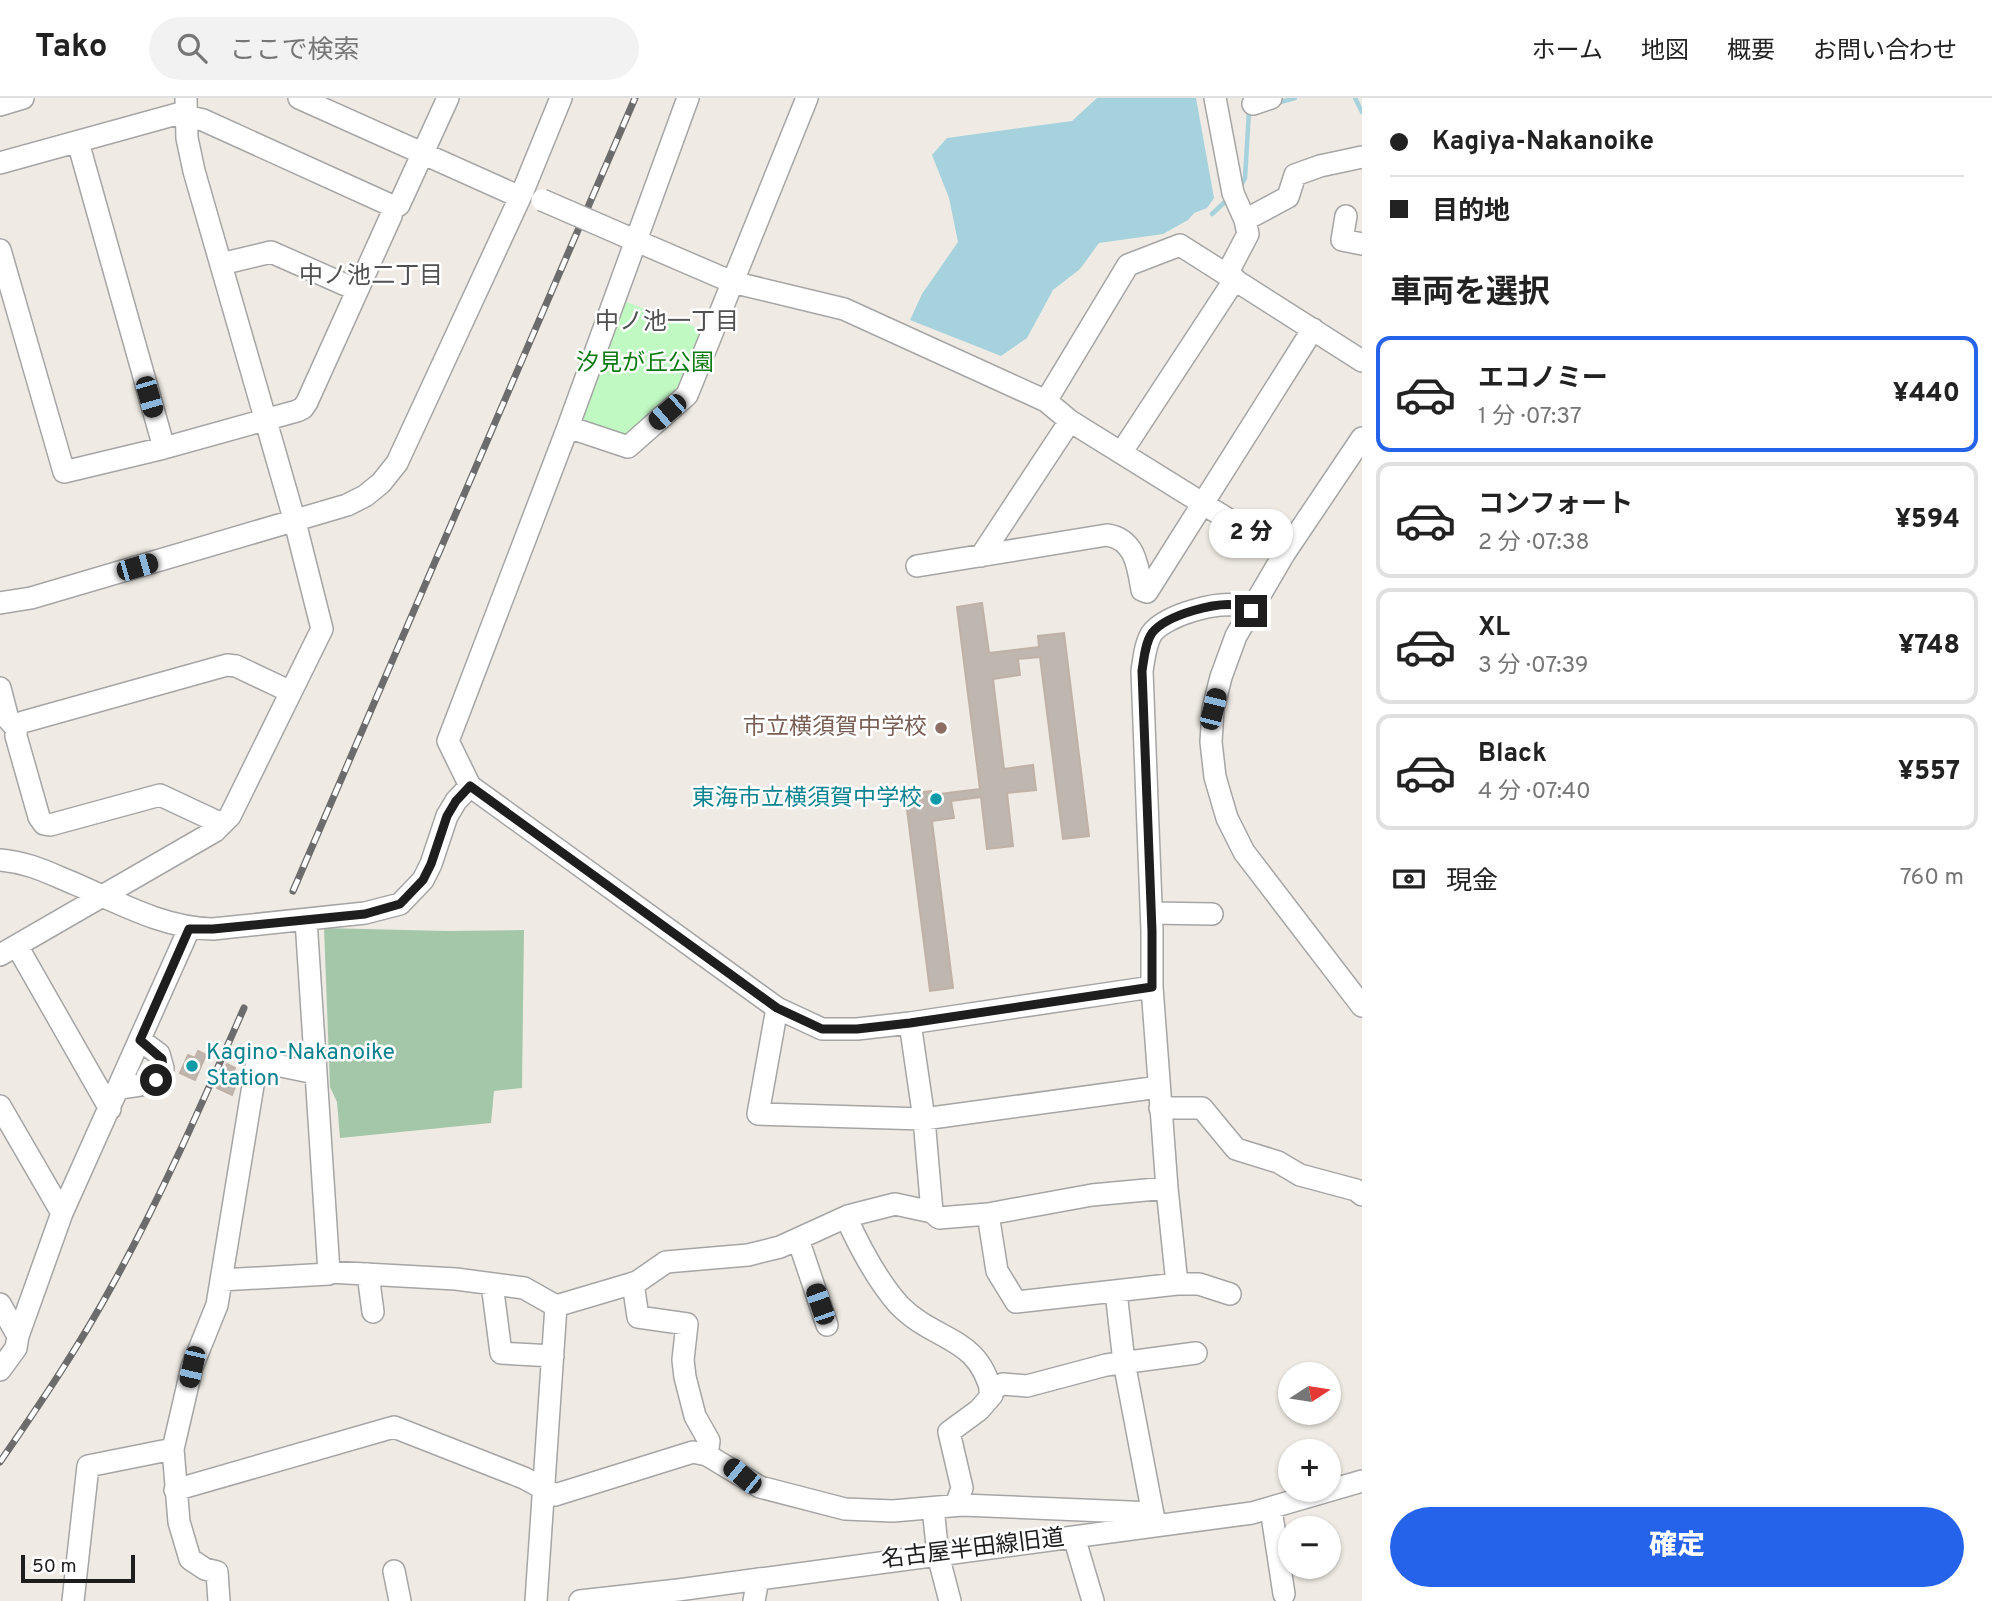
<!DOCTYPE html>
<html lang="ja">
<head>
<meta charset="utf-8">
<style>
  body { margin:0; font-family:Overpass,"Noto Sans JP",sans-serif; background:#f2f2f2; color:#222; height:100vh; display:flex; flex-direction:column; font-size:26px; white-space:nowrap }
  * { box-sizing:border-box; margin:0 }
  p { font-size:23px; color:#767676 }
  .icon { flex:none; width:38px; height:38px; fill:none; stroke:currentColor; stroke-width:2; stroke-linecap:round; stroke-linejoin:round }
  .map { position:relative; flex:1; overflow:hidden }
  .sheet { display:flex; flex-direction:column; background:#fff; width:630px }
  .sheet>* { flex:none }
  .hud { display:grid; align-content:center; height:154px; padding:0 28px; background:#fff }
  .needle { width:46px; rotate:78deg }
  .fabs { position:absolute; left:1278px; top:1264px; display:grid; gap:14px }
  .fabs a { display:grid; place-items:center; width:63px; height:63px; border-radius:50%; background:#fff; box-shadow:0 2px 5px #0004; font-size:35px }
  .scale { position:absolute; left:21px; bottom:18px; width:114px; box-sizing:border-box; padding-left:7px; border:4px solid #1e1e1e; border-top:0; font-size:19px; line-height:24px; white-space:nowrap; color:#1e1e1e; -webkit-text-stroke:5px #fff; paint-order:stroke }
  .end { position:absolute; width:32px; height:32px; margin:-16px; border:9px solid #1e1e1e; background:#fff; box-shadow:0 0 0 4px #fff }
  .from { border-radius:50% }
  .bubble { position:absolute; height:49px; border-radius:24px; background:#fff; box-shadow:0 2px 5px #0004; font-size:23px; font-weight:800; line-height:49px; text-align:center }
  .car { position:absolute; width:21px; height:42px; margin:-21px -10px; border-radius:9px; box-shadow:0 0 5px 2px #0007; background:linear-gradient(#222 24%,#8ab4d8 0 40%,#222 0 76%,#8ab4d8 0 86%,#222 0) }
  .hud b { display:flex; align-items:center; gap:24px; height:66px; font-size:26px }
  .hud b+b { border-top:2px solid #e0e0e0 }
  .hud i { width:18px; height:18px; background:#222 }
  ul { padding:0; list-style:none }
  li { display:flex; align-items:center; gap:21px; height:116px; margin:0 14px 10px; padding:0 14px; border:4px solid #e0e0e0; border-radius:14px }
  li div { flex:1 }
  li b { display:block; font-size:26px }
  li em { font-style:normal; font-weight:800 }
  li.current { border-color:#2563eb }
  li>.icon { width:63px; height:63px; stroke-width:1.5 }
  h2 { padding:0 28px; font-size:32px; line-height:84px }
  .pay { display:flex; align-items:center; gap:18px; height:77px; padding:0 28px; font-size:26px }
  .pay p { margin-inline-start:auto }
  .button { display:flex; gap:14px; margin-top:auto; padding:14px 28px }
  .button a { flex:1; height:80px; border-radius:42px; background:#2563eb; color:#fff; font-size:28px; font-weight:800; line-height:80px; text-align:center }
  header { display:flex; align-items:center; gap:42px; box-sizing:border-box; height:98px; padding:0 35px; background:#fff; border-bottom:2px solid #e0e0e0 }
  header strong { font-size:33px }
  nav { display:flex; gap:38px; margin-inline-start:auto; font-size:24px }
  .search { width:490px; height:63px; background:#f2f2f2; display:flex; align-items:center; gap:18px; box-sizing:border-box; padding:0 24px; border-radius:38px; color:#767676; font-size:26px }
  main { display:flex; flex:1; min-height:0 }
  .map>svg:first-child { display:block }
  .cemetery { fill:#a5c7a9 }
  .park { fill:#c1f9c3 }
  .water { fill:#a5d2dc }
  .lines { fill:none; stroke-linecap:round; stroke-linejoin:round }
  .stream { stroke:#a5d2dc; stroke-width:4.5 }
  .building { fill:#bfb6b0; stroke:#c0b1a6; stroke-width:2 }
  .minor-casing { stroke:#a5a5a5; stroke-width:24 }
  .minor { stroke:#fff; stroke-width:21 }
  .rail-casing { stroke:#6c6c6c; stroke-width:7 }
  .rail { stroke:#fff; stroke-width:4.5; stroke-dasharray:13; stroke-linecap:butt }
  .minor-bridge-casing { stroke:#a5a5a5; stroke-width:24; stroke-linecap:butt }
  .minor-bridge { stroke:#fff; stroke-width:21 }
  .route { stroke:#1e1e1e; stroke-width:9 }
  .education-dot { fill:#8d6e63; stroke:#fff; stroke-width:2.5 }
  .culture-dot { fill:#0f9aa8; stroke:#fff; stroke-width:2.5 }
  .labels { text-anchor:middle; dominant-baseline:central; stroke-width:5; stroke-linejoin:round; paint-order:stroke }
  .park-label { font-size:23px; fill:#0d7b12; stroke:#fff }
  .education-label { font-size:23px; fill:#785e54; stroke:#fff; text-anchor:end }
  .culture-label { font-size:23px; fill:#0d838f; stroke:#fff; text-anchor:end }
  .street-label { font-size:23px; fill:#1e1e1e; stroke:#fff }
  .neighbourhood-label { font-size:24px; fill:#515151; stroke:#fff }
</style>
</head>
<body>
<header>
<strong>Tako</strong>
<div class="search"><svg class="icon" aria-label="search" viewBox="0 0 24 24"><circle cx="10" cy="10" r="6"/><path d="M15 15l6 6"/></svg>ここで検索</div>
<nav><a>ホーム</a><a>地図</a><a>概要</a><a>お問い合わせ</a></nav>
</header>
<main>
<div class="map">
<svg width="1362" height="1503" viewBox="0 0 1362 1503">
  <rect width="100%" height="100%" fill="#efebe4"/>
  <path class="cemetery" d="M324,830L447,833L524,832L522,990L494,993L491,1025L340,1040L337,1004L330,989Z"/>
  <path class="park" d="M615,200L712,235L687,297L628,349L568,329Z"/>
  <path class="water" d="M1097,0H1196L1214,100L1207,110L1194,115L1188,122L1163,136L1099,145L1080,171L1053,192L1027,240L1001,258L910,222L922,196L958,144L949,100L932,57L947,40L1072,23Z"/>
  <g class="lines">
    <path class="stream" d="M1355,0L1362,14
      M1277,5L1295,0
      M1238,92L1245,80L1249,13
      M1212,116L1229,100"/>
  </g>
  <path class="building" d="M982,505L989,555L1039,549L1038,538L1064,535L1089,738L1063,741L1040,559L1018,561L1020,577L993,581L1004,671L1033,667L1036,692L1007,695L1013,748L987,751L981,699L951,703L954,720L932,723L953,890L930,893L905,696L931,693V697L980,691L957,509Z
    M198,953L206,957L195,982L180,975L188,957L195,960Z
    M227,966L235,970L232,978L238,981L232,997L217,990Z"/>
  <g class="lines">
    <defs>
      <path id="minor" d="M299,0L520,99
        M688,0L568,329L448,643L470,688L777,910L822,931H857L910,925L1152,889
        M1215,0L1233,95L1245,122L1248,136L1227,176
        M1253,6L1271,0
        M0,7L23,0
        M78,44L164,350
        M0,65L177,16L203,22L388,106L392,111
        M1346,118L1342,142L1362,146
        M1245,122L1288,99L1295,77L1320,68L1362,59
        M625,138L732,184L844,211L1046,303L1070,323L1284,456
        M0,152L64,374L164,350L297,313L303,310L307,304L391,118L392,111L399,107L448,0
        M221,166L271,154L357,192
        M1046,303L1128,167L1180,147L1362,263
        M568,329L628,349L687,297L807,0
        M1362,340L1284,456L1236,538L1221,579L1213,611L1211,644L1215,679L1227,720L1244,754L1362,908
        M1121,355L1235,181
        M981,458L1070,323
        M917,468L1107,437C1135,441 1138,468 1142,492L1147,494L1313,231
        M0,505L31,500L347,407L365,398L381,385L397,365L523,93L561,0
        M0,590L8,621L16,630V638L39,719L44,726L50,727L160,697L222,726
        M16,630L23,624L227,567L236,568L291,594
        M0,762C23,764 41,771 61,780C111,800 159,830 213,831L365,815L400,806L423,782L431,766L447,718L456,703L470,688
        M1152,815L1212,816
        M306,822L329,1174L456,1181L524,1190L556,1208L637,1184L666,1164L748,1157L780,1149L848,1118L895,1106L932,1114L939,1120L988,1116L1092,1097L1167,1090
        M17,848L110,1011
        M0,857L215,733L230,718L322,531L295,424L194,73L187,40L186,0
        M777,910L758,1016L924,1021L1159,989
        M910,925L924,1021L932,1114
        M119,990C139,987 153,989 163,970L159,956L140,942
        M0,1008L62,1115
        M1160,1010H1202L1236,1051L1278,1064L1300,1077L1356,1092L1362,1097
        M988,1116L997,1173L1016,1204L1177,1186L1167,1090L1152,889V833L1142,573C1144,561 1145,546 1152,535C1166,517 1219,502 1241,508C1244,509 1247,511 1250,513
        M846,1119C860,1150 876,1181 899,1207C936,1245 979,1237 992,1297L979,1312L949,1334L962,1390L956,1407
        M798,1141L827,1227
        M368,1176L373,1214
        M221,1182L329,1176
        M633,1185L638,1219L687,1226L683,1262L685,1279L695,1318L709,1343L707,1357
        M492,1186L501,1255L553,1258
        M1177,1186H1199L1230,1196
        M1116,1194L1124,1264L1155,1427
        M0,1206L18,1238L62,1115L189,831
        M0,1272L16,1250L18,1238
        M990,1292L1003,1286L1027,1288L1106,1267L1196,1255
        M175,1392L394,1329L524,1380L555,1397L693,1354L707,1357L760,1389L845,1411L893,1413L962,1407L1153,1415
        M933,1410L938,1457L950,1503
        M1271,1411L1284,1496
        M1074,1439L1093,1503
        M394,1473L400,1503
        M73,1503L88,1368L173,1351
        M219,1503L217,1474L205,1471L190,1461L179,1424L173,1351L192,1269L217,1207L257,963L315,975
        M536,1503L556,1208
        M580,1503L678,1492L1252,1415L1362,1383
        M754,1503L758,1481"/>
    </defs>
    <use href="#minor" class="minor-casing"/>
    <use href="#minor" class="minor"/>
    <defs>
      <path id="rail" d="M293,793L635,0
        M0,1364C40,1306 80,1247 114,1184C163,1095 203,1003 244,910"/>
    </defs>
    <use href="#rail" class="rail-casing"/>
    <use href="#rail" class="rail"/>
    <defs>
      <path id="minor-bridge" d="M542,102L625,138"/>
    </defs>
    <use href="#minor-bridge" class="minor-bridge-casing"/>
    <use href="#minor-bridge" class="minor-bridge"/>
  </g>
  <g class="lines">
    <path class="route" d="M156,982L163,970L162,961L140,942L189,831H213L365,816L400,806L423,782L431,766L447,718L456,703L470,688L777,910L822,931H857L910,925L1152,889V833L1142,573C1144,561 1145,545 1152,535C1166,517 1219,502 1241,508C1244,509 1247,511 1251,513"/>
  </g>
  <circle class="education-dot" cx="941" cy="630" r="7"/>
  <g class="culture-dot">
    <circle cx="936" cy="701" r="7"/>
    <circle cx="192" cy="968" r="7"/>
  </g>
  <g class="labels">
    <g class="park-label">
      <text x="645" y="266">汐見が丘公園</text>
    </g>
    <g class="education-label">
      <text x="927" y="630">市立横須賀中学校</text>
    </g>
    <g class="culture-label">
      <text x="922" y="701">東海市立横須賀中学校</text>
      <text x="206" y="955" text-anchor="start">Kagino-Nakanoike<tspan x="206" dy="26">Station</tspan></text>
    </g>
    <g class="street-label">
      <text transform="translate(973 1452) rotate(-7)">名古屋半田線旧道</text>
    </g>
    <g class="neighbourhood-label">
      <text x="371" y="179">中ノ池二丁目</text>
      <text x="667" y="225">中ノ池一丁目</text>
    </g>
  </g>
</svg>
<div class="fabs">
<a><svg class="needle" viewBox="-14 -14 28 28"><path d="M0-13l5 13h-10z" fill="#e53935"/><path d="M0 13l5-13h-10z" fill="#767676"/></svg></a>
<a>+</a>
<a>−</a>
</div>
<div class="scale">50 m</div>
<i class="end from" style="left:156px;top:982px"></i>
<i class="end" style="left:1251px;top:513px"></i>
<div class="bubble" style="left:1209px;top:411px;width:84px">2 分</div>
<i class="car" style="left:149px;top:299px;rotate:164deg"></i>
<i class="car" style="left:667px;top:314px;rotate:229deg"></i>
<i class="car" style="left:137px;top:469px;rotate:74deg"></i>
<i class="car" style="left:1213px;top:611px;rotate:14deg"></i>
<i class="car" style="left:820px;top:1206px;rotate:341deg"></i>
<i class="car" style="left:192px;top:1269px;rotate:193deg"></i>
<i class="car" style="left:742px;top:1378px;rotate:309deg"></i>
</div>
<section class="sheet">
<div class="hud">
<b><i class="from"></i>Kagiya-Nakanoike</b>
<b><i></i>目的地</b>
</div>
<h2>車両を選択</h2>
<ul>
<li class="current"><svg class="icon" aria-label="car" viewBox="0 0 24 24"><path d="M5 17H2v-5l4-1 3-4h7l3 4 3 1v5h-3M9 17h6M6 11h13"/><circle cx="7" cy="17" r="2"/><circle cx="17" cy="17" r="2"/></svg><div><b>エコノミー</b><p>1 分 · 07:37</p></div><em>¥440</em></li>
<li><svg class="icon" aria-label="car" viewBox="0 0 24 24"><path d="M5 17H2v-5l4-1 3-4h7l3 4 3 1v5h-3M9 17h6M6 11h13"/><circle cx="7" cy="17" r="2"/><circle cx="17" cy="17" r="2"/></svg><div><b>コンフォート</b><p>2 分 · 07:38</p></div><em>¥594</em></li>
<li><svg class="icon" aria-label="car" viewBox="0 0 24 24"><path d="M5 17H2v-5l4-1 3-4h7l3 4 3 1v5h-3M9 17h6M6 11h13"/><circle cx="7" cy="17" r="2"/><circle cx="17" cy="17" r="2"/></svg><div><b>XL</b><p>3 分 · 07:39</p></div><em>¥748</em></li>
<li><svg class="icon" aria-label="car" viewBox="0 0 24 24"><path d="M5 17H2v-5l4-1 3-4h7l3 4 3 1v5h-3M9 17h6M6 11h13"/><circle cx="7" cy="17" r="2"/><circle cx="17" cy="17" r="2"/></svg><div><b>Black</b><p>4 分 · 07:40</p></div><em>¥557</em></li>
</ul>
<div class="pay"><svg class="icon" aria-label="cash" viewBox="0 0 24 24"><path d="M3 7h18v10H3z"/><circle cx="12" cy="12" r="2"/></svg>現金<p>760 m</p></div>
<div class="button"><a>確定</a></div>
</section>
</main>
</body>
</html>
